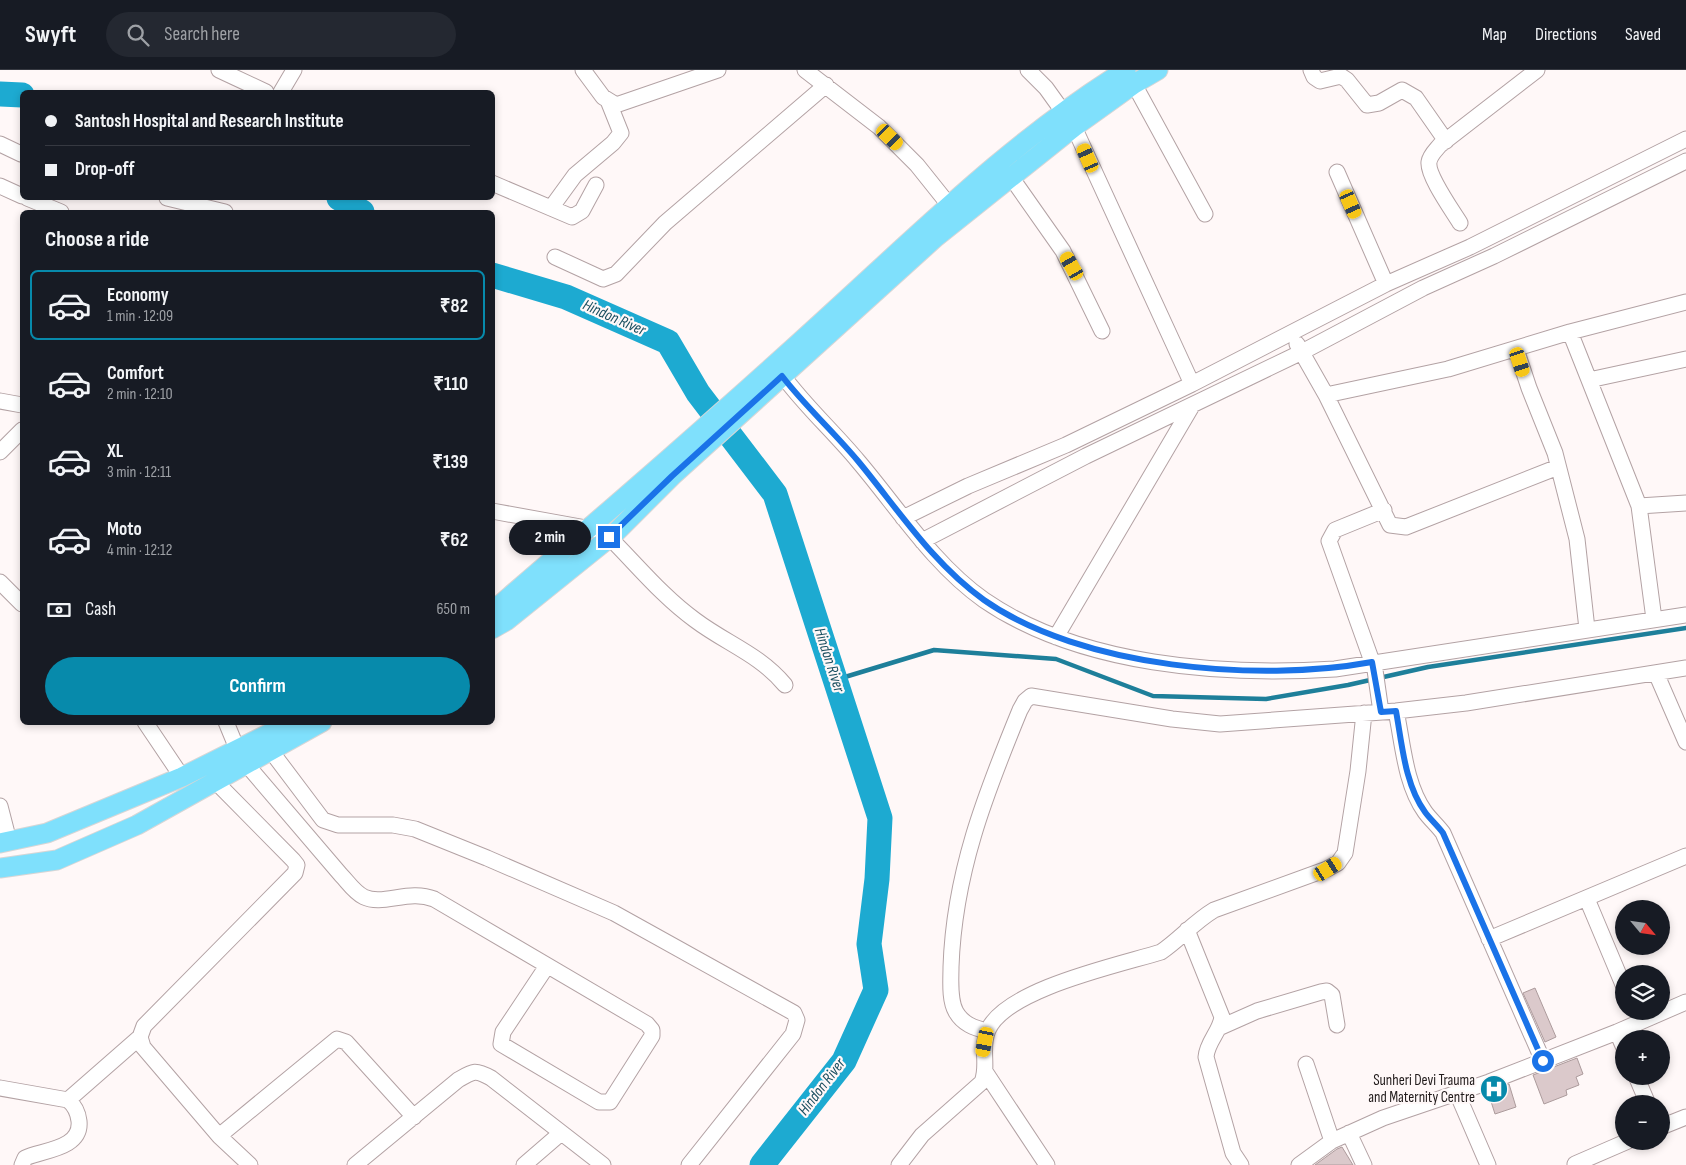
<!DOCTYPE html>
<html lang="en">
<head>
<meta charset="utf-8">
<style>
  body { margin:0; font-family:"Sofia Sans Condensed",sans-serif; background:#242831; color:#f1f3f6; height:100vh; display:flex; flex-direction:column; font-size:19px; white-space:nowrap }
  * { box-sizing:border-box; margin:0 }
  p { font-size:16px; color:#9ea1a6 }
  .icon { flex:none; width:28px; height:28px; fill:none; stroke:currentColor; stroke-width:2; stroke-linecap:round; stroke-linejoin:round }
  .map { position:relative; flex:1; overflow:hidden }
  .drawer { position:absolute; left:20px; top:140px; width:475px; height:515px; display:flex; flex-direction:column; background:#171b24; border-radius:8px; box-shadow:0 2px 8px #0003 }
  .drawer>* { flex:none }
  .hud { position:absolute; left:20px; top:20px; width:475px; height:110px; border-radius:8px; box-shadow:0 2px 8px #0003; display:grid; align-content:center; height:110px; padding:0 25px; background:#171b24 }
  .needle { width:32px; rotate:119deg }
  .fabs { position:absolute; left:1615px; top:830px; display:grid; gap:10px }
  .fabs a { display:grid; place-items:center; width:55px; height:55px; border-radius:50%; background:#171b24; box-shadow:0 2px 8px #0003; font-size:25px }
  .end { position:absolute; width:22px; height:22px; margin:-11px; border:6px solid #1a73e8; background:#fff; box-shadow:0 0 0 2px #fff }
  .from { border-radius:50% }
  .bubble { position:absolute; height:35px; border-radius:18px; background:#171b24; box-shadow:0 2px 8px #0003; font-size:16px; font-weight:700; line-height:35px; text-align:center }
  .car { position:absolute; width:15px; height:30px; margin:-15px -8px; border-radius:6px; box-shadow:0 0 4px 1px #0007; background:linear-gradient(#f5c518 24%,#345 0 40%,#f5c518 0 76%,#345 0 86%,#f5c518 0) }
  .hud b { display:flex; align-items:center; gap:18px; height:48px; font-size:19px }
  .hud b+b { border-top:1px solid #363941 }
  .hud i { width:12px; height:12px; background:#f1f3f6 }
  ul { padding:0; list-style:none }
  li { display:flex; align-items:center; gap:15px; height:70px; margin:0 10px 8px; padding:0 15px; border:2px solid transparent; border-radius:8px }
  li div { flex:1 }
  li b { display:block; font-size:19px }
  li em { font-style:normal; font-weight:700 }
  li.current { border-color:#078aab }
  li>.icon { width:45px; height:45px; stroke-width:1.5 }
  h2 { padding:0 25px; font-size:22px; line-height:60px }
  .pay { display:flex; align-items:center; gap:12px; height:55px; padding:0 25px; font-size:19px }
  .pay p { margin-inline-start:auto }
  .button { display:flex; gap:10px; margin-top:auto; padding:10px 25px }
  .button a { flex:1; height:58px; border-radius:30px; background:#078aab; color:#fff; font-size:20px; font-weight:700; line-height:58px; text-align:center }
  header { display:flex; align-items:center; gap:30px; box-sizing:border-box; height:70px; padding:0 25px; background:#171b24; border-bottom:1px solid #363941 }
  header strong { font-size:24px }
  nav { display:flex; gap:28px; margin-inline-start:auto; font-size:18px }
  .search { width:350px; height:45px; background:#242831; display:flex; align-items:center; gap:12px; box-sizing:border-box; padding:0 18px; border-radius:28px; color:#9ea1a6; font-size:19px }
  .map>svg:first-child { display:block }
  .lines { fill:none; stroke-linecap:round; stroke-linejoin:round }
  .stream { stroke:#1e7f9a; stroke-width:4.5 }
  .river { stroke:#1daad1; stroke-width:25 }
  .building { fill:#dbc9cb; stroke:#ac9b9c }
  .minor-casing { stroke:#b3a2a4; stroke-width:17 }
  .major-casing { stroke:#d7d6d6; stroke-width:21 }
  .minor { stroke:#fff; stroke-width:15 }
  .major { stroke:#7fe0fc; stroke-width:19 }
  .route { stroke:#1a73e8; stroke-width:6 }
  .labels { text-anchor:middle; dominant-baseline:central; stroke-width:4.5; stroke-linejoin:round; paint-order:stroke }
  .poi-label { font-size:15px; fill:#201a1a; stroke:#fff8f8; text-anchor:end }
  .water-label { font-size:16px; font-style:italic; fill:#1b4f60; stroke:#fff8f8 }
</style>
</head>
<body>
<header>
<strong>Swyft</strong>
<div class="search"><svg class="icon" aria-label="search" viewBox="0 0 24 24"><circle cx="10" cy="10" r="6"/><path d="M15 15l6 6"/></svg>Search here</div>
<nav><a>Map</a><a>Directions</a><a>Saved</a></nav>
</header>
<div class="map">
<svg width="1686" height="1095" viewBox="0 0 1686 1095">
  <rect width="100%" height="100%" fill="#fff8f8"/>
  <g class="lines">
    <path class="stream" d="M835,610L934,580L1056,589L1153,626L1266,629L1348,615L1428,597L1686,558"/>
    <path class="river" d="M0,24L22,25
      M339,128L362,142
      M492,205L566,227L668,272L698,323L775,424L880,748L877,809L869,874L876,920L844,991L762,1095"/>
  </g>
  <path class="building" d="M1535,918L1556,967L1545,972L1523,923Z
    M1577,988L1583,1004L1576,1007L1579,1015L1566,1020L1567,1025L1544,1034L1533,1005Z
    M1509,1014L1516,1037L1495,1044L1488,1022Z
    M1342,1077L1353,1095H1315L1337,1079Z"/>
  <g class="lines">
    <defs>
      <path id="minor" d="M219,0L266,22
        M583,0L603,27L616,35L718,0
        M805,0L879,57L917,95L949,135
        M1028,0L1046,18L1074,57L1192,314
        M1311,0L1314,7L1320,11L1341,6L1347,10L1367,35L1379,33L1402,20L1416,28L1446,71
        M1134,14L1205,144
        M281,22L294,0
        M0,74L21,84
        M1337,102L1386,214
        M1011,107L1063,181L1102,261
        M492,113L572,147L582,141L596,115
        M0,116L22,126
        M27,128L61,142
        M167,128L225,142
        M551,138L575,105L613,73L621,63L609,33
        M1460,153C1452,140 1427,105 1429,92C1430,85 1436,80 1440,75L1537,0
        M555,187L603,209L616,204L665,153L826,15
        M1570,262L1639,436L1654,549
        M1297,274L1326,325
        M1516,279L1529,318L1555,383L1577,469L1587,559
        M783,306C805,336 833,361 858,391C898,438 933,494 984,530C1080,596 1222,606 1335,599L1686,545
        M1589,310L1686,289
        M0,331L22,335
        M0,382L22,360
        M1558,397L1406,457L1390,455L1326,325L1448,299L1570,262L1686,232
        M1639,436L1686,433
        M492,441L597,460
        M903,448L968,416L1066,375L1192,314L1386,214L1470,177L1686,69
        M609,467C637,495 663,527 695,550C727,574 759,584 785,615
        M922,471L1086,386L1302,282L1423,218L1494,186L1686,91
        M0,512L22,534
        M1056,567L1192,336
        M1656,603L1686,672
        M1396,641C1403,674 1405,714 1425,742C1430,749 1438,756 1443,763L1543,991
        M1381,642L1375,600L1329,471L1335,460L1384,440
        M145,652L182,707
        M226,652L238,681
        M271,681L323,750L338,755H393L415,759L487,788L614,843L794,943L797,950L793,964L689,1095
        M247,695L341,805C348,812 354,822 364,827C383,836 409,819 434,829L647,954L652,960V966L610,1032H599L501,974L503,962L547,896
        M216,712L293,790L297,795L295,803L144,956L140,967L143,977L219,1066L250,1095
        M0,736L9,771
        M1587,829L1624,917
        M1187,860L1222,947C1220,962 1207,972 1206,987L1233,1083L1241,1095
        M1489,869L1686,786
        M1221,957L1257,941L1321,922L1327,921L1332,925L1337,955
        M987,961C974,958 963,954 956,942C949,930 951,910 951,897C954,804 985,725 1020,640L1025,631L1031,626L1172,649L1220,654L1396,641L1466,633L1686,598
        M1617,962L1624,978
        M1306,994L1332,1071
        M986,1003L1047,1095
        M1636,1006L1648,1034
        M0,1018L68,1030C74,1035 78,1042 79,1051C82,1079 43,1080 25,1088L22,1095
        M1457,1023L1488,1095
        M68,1030L140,967
        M1661,1057L1686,1047
        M1349,1063L1364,1095
        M219,1066L337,969L346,972L414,1047
        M1575,1094L1628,1071
        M355,1095L458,1010C473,1001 475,999 491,1008L603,1095
        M524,1095L561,1063
        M899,1095L922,1065L982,1012C989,995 980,978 988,960C1006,919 1119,895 1161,882C1180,869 1194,852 1214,840L1327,799L1338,793L1345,783L1358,701L1364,643
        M1299,1095L1332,1071L1383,1048L1489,1012L1617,962L1686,932"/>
      <path id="major" d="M492,538L501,534C610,440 718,347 824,250C921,162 1014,69 1126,0
        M492,559L506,551L614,464L672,406L936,167L1074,57L1134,14L1158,0
        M0,773L47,763L182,707L292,652
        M0,798L57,790L137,755L322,652"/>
    </defs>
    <use href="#minor" class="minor-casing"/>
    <use href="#major" class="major-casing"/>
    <use href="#minor" class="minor"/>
    <use href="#major" class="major"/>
  </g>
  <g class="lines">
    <path class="route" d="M609,467L672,406L782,306C805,336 833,361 858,391C897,438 933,494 984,530C1081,598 1258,613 1372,592L1381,642L1396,641C1402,674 1405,715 1425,742C1430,749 1438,756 1443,763L1543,991"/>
  </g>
  <defs>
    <symbol id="hospital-disc" viewBox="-11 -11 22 22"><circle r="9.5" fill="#078aab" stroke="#fff8f8"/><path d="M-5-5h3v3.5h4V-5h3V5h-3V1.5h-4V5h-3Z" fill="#fff"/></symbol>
  </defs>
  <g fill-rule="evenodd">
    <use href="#hospital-disc" x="1478" y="1003" width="32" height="32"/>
  </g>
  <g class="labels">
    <g class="poi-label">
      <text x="1475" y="1010">Sunheri Devi Trauma<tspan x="1475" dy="17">and Maternity Centre</tspan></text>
    </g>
    <g class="water-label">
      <text transform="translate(614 248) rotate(24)">Hindon River</text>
      <text transform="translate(829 590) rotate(72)">Hindon River</text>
      <text transform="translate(822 1017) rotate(-53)">Hindon River</text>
    </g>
  </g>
</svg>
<div class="fabs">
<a><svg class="needle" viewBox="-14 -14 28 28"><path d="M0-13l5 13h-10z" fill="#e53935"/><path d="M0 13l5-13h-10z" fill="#9ea1a6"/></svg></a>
<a><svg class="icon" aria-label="layers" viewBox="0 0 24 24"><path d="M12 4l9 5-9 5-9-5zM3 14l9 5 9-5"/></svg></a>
<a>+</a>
<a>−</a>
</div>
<i class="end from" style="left:1543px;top:991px"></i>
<i class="end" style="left:609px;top:467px"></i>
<div class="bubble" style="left:509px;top:450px;width:82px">2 min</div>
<i class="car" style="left:890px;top:67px;rotate:134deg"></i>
<i class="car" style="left:1088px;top:88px;rotate:336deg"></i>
<i class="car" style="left:1351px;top:134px;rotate:156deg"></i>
<i class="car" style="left:1072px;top:196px;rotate:330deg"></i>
<i class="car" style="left:1520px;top:292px;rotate:162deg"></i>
<i class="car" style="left:1328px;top:799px;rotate:58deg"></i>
<i class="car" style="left:985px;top:972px;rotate:191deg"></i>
<div class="hud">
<b><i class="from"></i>Santosh Hospital and Research Institute</b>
<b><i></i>Drop-off</b>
</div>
<section class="drawer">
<h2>Choose a ride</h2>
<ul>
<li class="current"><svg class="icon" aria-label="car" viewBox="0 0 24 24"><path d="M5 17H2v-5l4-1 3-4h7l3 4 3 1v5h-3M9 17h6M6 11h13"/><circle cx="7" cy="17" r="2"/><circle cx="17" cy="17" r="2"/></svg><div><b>Economy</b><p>1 min · 12:09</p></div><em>₹82</em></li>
<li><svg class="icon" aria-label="car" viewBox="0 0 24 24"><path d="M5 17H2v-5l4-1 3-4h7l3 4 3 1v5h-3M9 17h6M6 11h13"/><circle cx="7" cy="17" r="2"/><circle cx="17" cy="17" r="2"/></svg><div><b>Comfort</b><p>2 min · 12:10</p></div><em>₹110</em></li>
<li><svg class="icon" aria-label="car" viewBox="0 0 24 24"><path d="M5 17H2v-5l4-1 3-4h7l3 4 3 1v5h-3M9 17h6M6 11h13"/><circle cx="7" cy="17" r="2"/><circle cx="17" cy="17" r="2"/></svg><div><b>XL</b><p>3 min · 12:11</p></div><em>₹139</em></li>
<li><svg class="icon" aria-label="car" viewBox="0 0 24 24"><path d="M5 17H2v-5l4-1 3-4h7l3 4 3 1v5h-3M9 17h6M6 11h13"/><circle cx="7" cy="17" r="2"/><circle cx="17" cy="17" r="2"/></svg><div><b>Moto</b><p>4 min · 12:12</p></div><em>₹62</em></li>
</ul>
<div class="pay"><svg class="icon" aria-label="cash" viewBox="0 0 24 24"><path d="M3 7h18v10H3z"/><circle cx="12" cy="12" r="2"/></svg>Cash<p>650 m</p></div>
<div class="button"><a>Confirm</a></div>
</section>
</div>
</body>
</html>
